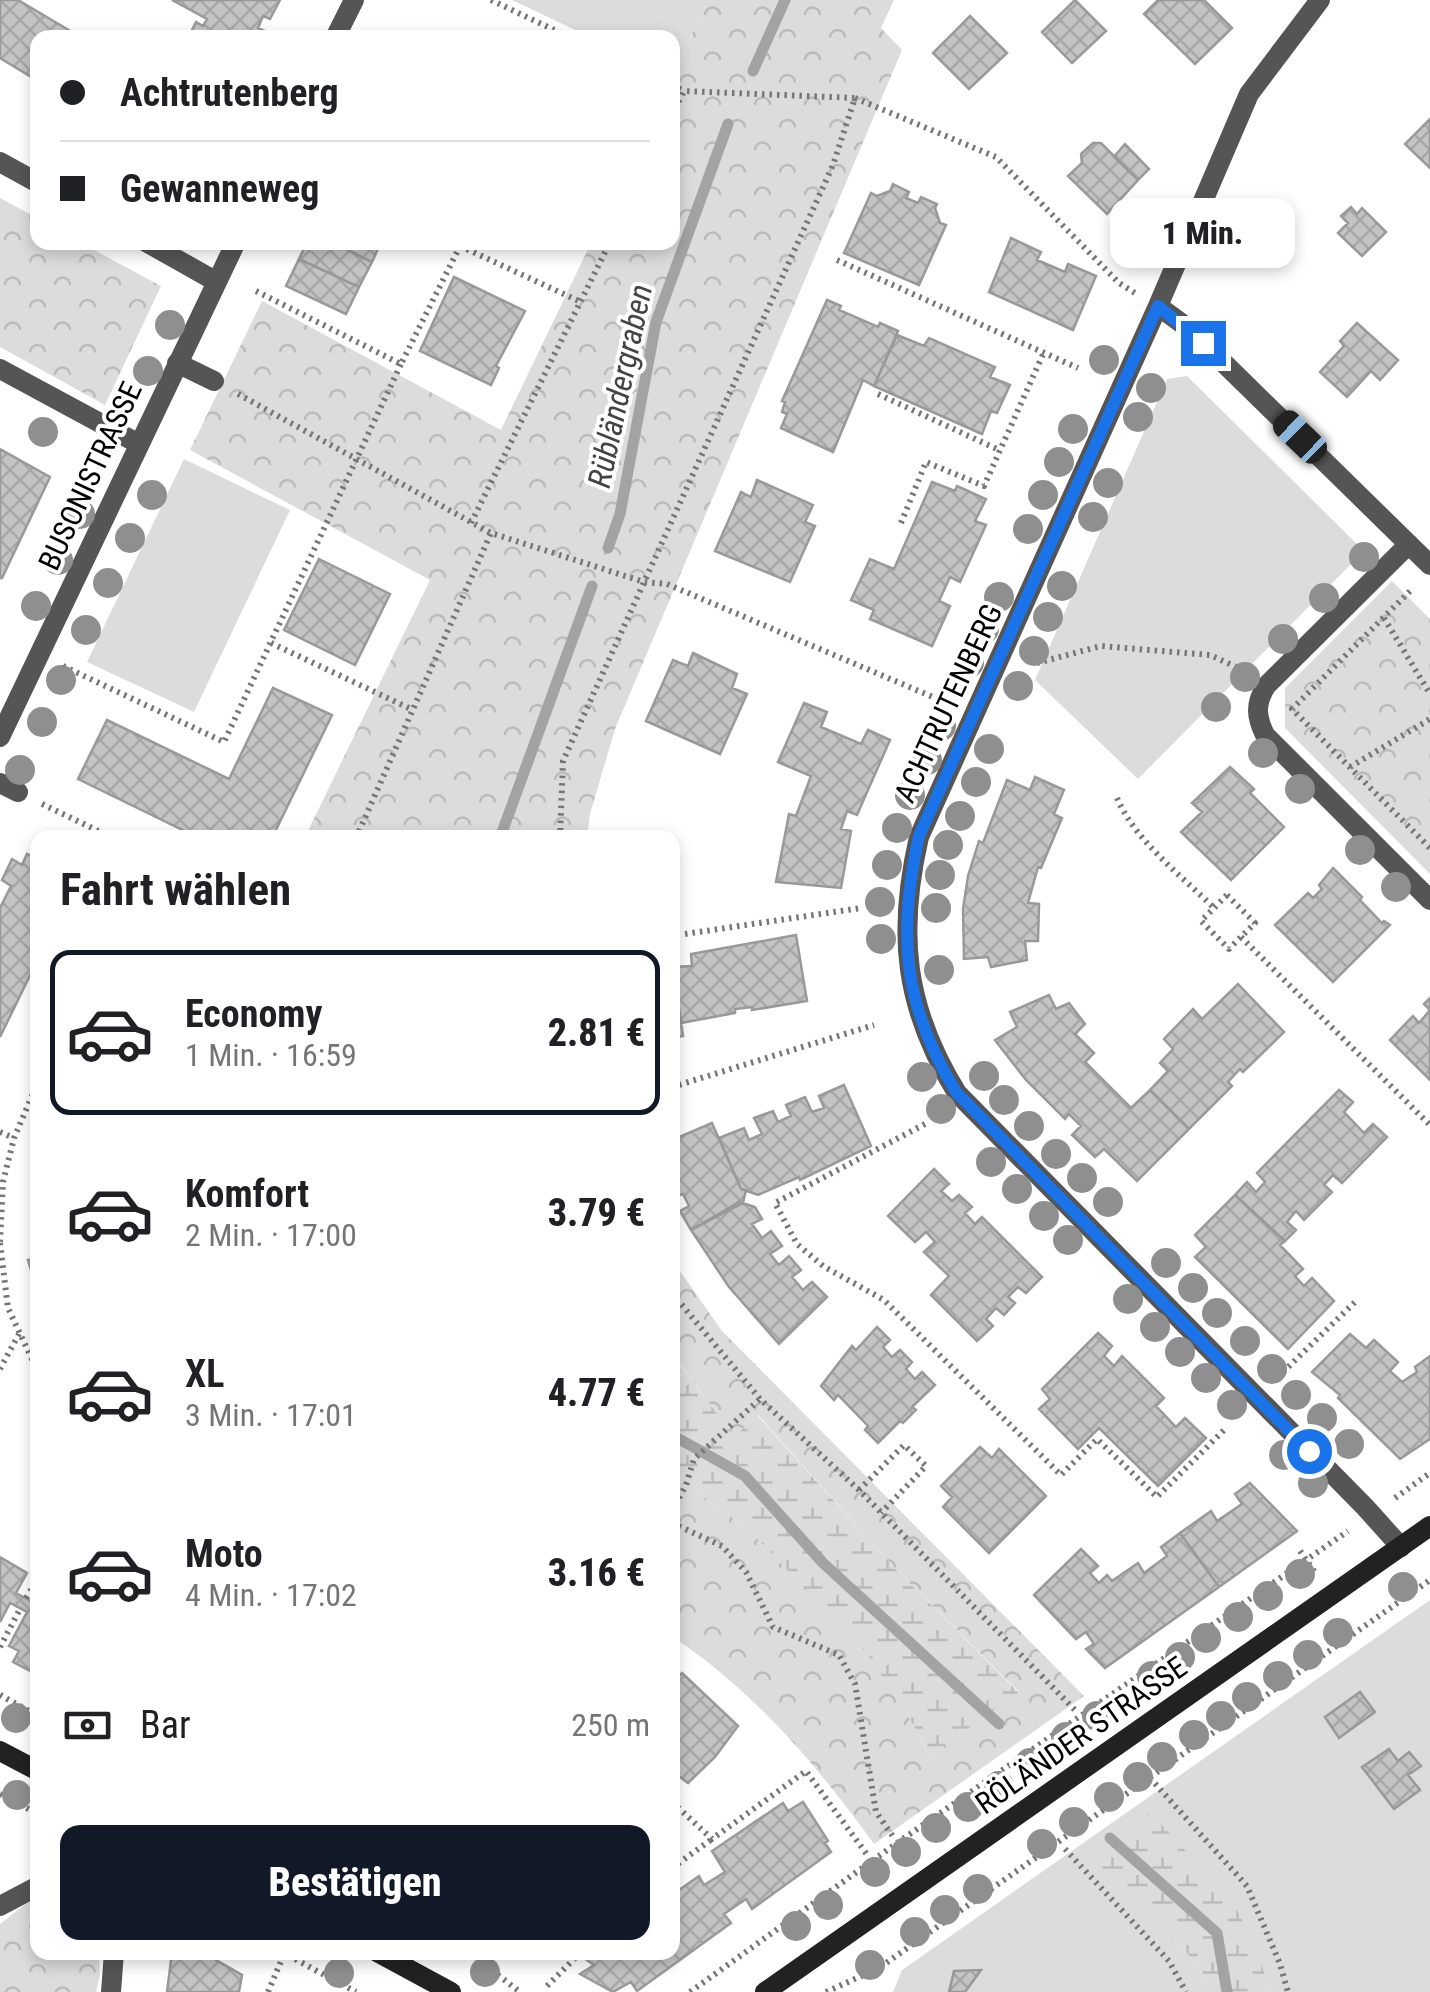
<!DOCTYPE html>
<html lang="de">
<head>
<meta charset="utf-8">
<style>
  body { margin:0; font-family:"Roboto Condensed",sans-serif; background:#f6f6f6; color:#202124; height:100vh; display:flex; flex-direction:column; font-size:38px; white-space:nowrap }
  * { box-sizing:border-box; margin:0 }
  p { font-size:32px; color:#757577 }
  .icon { flex:none; width:55px; height:55px; fill:none; stroke:currentColor; stroke-width:2; stroke-linecap:round; stroke-linejoin:round }
  .map { position:relative; flex:1; overflow:hidden }
  .sheet { position:absolute; left:30px; top:830px; width:650px; height:1130px; display:flex; flex-direction:column; background:#fff; border-radius:20px; box-shadow:0 5px 15px #0003 }
  .sheet>* { flex:none }
  .guide { position:absolute; left:30px; top:30px; width:650px; height:220px; border-radius:20px; box-shadow:0 5px 15px #0003; display:grid; align-content:center; height:220px; padding:0 30px; background:#fff }
  .end { position:absolute; width:45px; height:45px; margin:-22px; border:12px solid #1a73e8; background:#fff; box-shadow:0 0 0 5px #fff }
  .from { border-radius:50% }
  .bubble { position:absolute; height:70px; border-radius:20px; background:#fff; box-shadow:0 5px 15px #0003; font-size:32px; font-weight:800; line-height:70px; text-align:center }
  .car { position:absolute; width:30px; height:60px; margin:-30px -15px; border-radius:12px; box-shadow:0 0 8px 2px #0007; background:linear-gradient(#222 24%,#8ab4d8 0 40%,#222 0 76%,#8ab4d8 0 86%,#222 0) }
  .guide b { display:flex; align-items:center; gap:35px; height:95px; font-size:38px }
  .guide b+b { border-top:2px solid #e0e0e0 }
  .guide i { width:25px; height:25px; background:#202124 }
  ul { padding:0; list-style:none }
  li { display:flex; align-items:center; gap:30px; height:165px; margin:0 20px 15px; padding:0 10px; border:5px solid transparent; border-radius:20px }
  li div { flex:1 }
  li b { display:block; font-size:38px }
  li em { font-style:normal; font-weight:800 }
  li.selected { border-color:#111827 }
  li>.icon { width:90px; height:90px; stroke-width:1.5 }
  h2 { padding:0 30px; font-size:45px; line-height:120px }
  .pay { display:flex; align-items:center; gap:25px; height:110px; padding:0 30px; font-size:38px }
  .pay p { margin-inline-start:auto }
  .cta { display:flex; gap:20px; margin-top:auto; padding:20px 30px }
  .cta a { flex:1; height:115px; border-radius:20px; background:#111827; color:#fff; font-size:40px; font-weight:800; line-height:115px; text-align:center }
  .map>svg:first-child { display:block }
  .green { fill:#dcdcdc }
  .wetland { fill:url(#wetland-marsh) }
  .park { fill:url(#park-crowns) }
  .lines { fill:none; stroke-linecap:round; stroke-linejoin:round }
  .stream { stroke:#a3a3a3; stroke-width:11 }
  .building { fill:url(#building-cross-hatch); stroke:#999; stroke-width:2.5 }
  .path { stroke:#777; stroke-width:6; stroke-dasharray:2.5 5; stroke-linecap:butt }
  .lane { stroke:#555; stroke-width:20 }
  .street { stroke:#555; stroke-width:20 }
  .secondary { stroke:#222; stroke-width:20 }
  .tree { fill:#8f8f8f }
  .route { stroke:#1a73e8; stroke-width:12 }
  .labels { text-anchor:middle; dominant-baseline:central; stroke-width:8; stroke-linejoin:round; paint-order:stroke }
  .street-label { font-size:30px; fill:#000; stroke:#fff }
  .water-label { font-size:32px; font-style:italic; fill:#444; stroke:#fff }
</style>
</head>
<body>
<div class="map">
<svg width="1430" height="1992" viewBox="0 0 1430 1992">
  <defs>
    <pattern id="wetland-marsh" width="20" height="14" patternUnits="userSpaceOnUse" patternTransform="scale(2.5)"><rect width="20" height="14" fill="#dcdcdc"/><path d="M1 5h8M5 5V1M11 12h8M15 12V8" fill="none" stroke="#bbb"/></pattern>
    <pattern id="park-crowns" width="20" height="18" patternUnits="userSpaceOnUse" patternTransform="scale(2.5)"><rect width="20" height="18" fill="#dcdcdc"/><path d="M2 6a3 3 0 1 1 6 0M12 15a3 3 0 1 1 6 0" fill="none" stroke="#bbb"/></pattern>
    <pattern id="building-cross-hatch" width="8" height="8" patternUnits="userSpaceOnUse" patternTransform="scale(2.5)"><rect width="8" height="8" fill="#c4c4c4"/><path d="M0 0l8 8M0 8l8-8" fill="none" stroke="#a7a7a7"/></pattern>
  </defs>
  <rect width="100%" height="100%" fill="#fff"/>
  <path class="green" d="M512,0H708L673,74L672,38L590,37Z
    M1187,376L1364,551L1138,779L1035,680L1167,379Z
    M184,459L290,510L194,712L87,662Z
    M1430,1600V1992H1270C1256,1945 1242,1913 1208,1877L1096,1866C1127,1897 1200,1950 1209,1992H965L980,1970L954,1971L949,1992H893L902,1970Z"/>
  <path class="wetland" d="M672,1354L734,1436L757,1415L889,1562L1019,1693L929,1756L918,1732L746,1527L673,1476Z
    M1150,1812L1234,1904L1257,1950L1270,1992H1209C1200,1950 1127,1897 1095,1866Z"/>
  <path class="park" d="M708,0H894L881,28L902,50L615,729L590,814L587,837H305L430,580L190,450L262,301L501,430L591,243L672,242L673,74Z
    M0,198L37,218L38,242L81,243L161,286L105,405L0,347Z
    M1392,581L1430,619V874L1285,728V688Z
    M673,1261L722,1331L1084,1696L874,1844C816,1764 755,1692 673,1637V1476L746,1527L867,1653L918,1732L929,1756L1019,1692L889,1562L758,1415L734,1437L673,1354Z
    M37,1901L38,1952L99,1953L100,1975L96,1992H0V1924L27,1903Z"/>
  <g class="lines">
    <path class="stream" d="M753,71L785,0
      M608,548L620,514L656,322L728,124
      M500,838L592,586
      M672,1435L745,1476L823,1563L999,1724
      M1110,1838L1217,1933L1227,1992"/>
  </g>
  <path class="building" d="M0,0H18L77,35L38,38V81L0,58Z
    M172,0H280L270,19L263,16L258,28L265,31L261,38H188L196,22L203,26L207,19Z
    M1075,0L1106,31L1072,63L1042,32Z
    M1158,0H1204L1232,28L1195,64L1144,14Z
    M970,16L1007,53L969,89L933,53Z
    M1430,119V168L1405,144Z
    M1093,143H1101L1138,180L1107,214L1068,176L1082,163L1081,154Z
    M1125,144L1149,169L1138,180L1114,157Z
    M893,184L909,192L906,198L918,203L921,197L937,204L935,208L940,223L946,225L919,285L844,253L871,193L877,196L890,191Z
    M1351,207L1357,214L1362,208L1386,232L1362,256L1338,233L1348,223L1341,216Z
    M1011,238L1041,252L1037,260L1065,272L1068,264L1096,276L1073,330L989,292Z
    M307,242H332L372,262L359,287L299,259Z
    M332,242H381L372,262Z
    M299,259L359,287L346,314L286,286Z
    M454,277L525,311L496,366L499,368L491,385L420,351Z
    M827,300L841,306L839,310L878,327L880,323L898,331L874,386L863,380L833,452L781,428L787,414L782,412L785,402L782,401Z
    M1357,323L1398,360L1380,380L1371,371L1347,397L1320,372L1344,346L1340,341Z
    M897,335L924,346L929,338L995,367L990,377L1010,385L997,413L991,411L982,434L874,386Z
    M0,449L50,477L2,578H0Z
    M757,480L813,505L805,522L815,526L790,582L715,551L741,492L751,497Z
    M932,482L955,491L957,486L986,499L975,521L986,525L960,582L950,577L939,601L950,606L932,646L870,619L874,610L851,600L870,559L894,569Z
    M319,559L390,594L355,665L284,630Z
    M693,653L737,674L732,688L747,694L720,754L646,721L673,660L688,666Z
    M273,688L332,715L272,838H199L78,779L107,720L229,779Z
    M804,703L827,712L821,727L861,744L868,730L890,740L857,815L847,811L841,829L851,831L841,888L776,882L789,814L796,816L811,776L778,762Z
    M1230,767L1254,789L1250,793L1284,827L1231,880L1181,832L1202,812L1192,803Z
    M1035,777L1064,790L1054,814L1062,818L1041,868L1038,867L1028,903L1039,904L1038,941H1025L1027,960L991,967L988,957L964,959L963,909L968,876L979,841L983,843L1007,780L1030,790Z
    M27,854L38,859V959L0,1037V908L11,886L2,880L12,859L22,865Z
    M1333,868L1362,897L1360,900L1382,923L1384,921L1390,925L1333,982L1275,925L1308,893L1313,898L1322,889L1319,885Z
    M796,935L807,1001L752,1010V1007L735,1009V1013L681,1023L674,967L692,966L691,954Z
    M672,957L683,1036L672,1038Z
    M1238,984L1284,1032L1243,1072L1240,1069L1228,1082L1232,1086L1189,1129L1150,1090L1168,1071L1160,1063L1173,1049L1164,1039L1193,1009L1202,1019Z
    M1049,995L1056,1009L1069,1003L1085,1024L1075,1034L1094,1053L1085,1062L1131,1108L1150,1090L1189,1129L1137,1181L1104,1149L1095,1157L1072,1135L1081,1126L1069,1114L1065,1119L1026,1080L995,1040L1017,1027L1010,1012Z
    M1430,998V1080L1390,1040L1413,1016L1419,1023L1430,1010L1424,1004Z
    M844,1085L871,1146L800,1180L799,1177L758,1195L741,1189L719,1138L744,1128L749,1140L762,1134L754,1118L773,1111L778,1122L791,1116L786,1105L805,1097L812,1112L824,1108L819,1096Z
    M1339,1090L1353,1102L1344,1112L1364,1133L1373,1124L1387,1137L1342,1183L1333,1175L1324,1185L1332,1192L1304,1220L1296,1211L1287,1222L1296,1230L1285,1241L1235,1195L1247,1182L1256,1192L1265,1182L1257,1173Z
    M712,1123L741,1189L746,1190L743,1203L691,1230L680,1211L689,1206L683,1194L672,1197V1140Z
    M934,1169L949,1184L941,1191L952,1201L959,1195L972,1207L965,1213L975,1224L982,1217L1042,1277L1026,1293L1018,1287L1008,1297L1015,1303L1004,1315L996,1308L986,1319L993,1326L977,1341L931,1295L949,1276L924,1252L935,1242L926,1232L915,1242L888,1216Z
    M1235,1195L1285,1241L1280,1245L1303,1269L1295,1276L1304,1286L1312,1278L1334,1301L1288,1349L1195,1257L1206,1247L1195,1235Z
    M739,1202L755,1207L762,1219L752,1224L762,1238L771,1231L782,1246L770,1254L779,1265L789,1256L801,1270L792,1277L803,1290L812,1282L827,1297L779,1344L729,1287L691,1230Z
    M38,1258V1294L28,1260Z
    M877,1327L890,1340L883,1347L892,1357L900,1350L912,1362L906,1369L915,1379L922,1372L935,1385L912,1407L916,1410L903,1423L900,1421L878,1443L865,1430L868,1426L838,1395L834,1400L821,1386L852,1346L856,1350Z
    M1098,1333L1112,1346L1104,1356L1114,1366L1122,1356L1164,1398L1156,1406L1176,1427L1185,1418L1206,1438L1158,1486L1099,1428L1078,1449L1039,1409L1050,1399L1042,1389Z
    M1350,1334L1366,1348L1374,1340L1398,1362L1390,1371L1402,1382L1417,1372L1415,1367L1430,1356V1439L1400,1459L1338,1398L1340,1395L1312,1372Z
    M980,1447L992,1458L999,1449L1046,1496L989,1553L943,1507L952,1497L941,1486Z
    M1250,1483L1297,1531L1219,1587L1180,1533L1211,1511L1217,1521L1242,1504L1235,1494Z
    M1180,1533L1219,1587L1105,1668L1086,1649L1094,1644L1086,1632L1076,1639L1034,1595L1081,1549L1098,1566L1090,1573L1099,1583L1107,1575L1112,1581L1138,1563L1144,1573L1167,1556L1161,1547Z
    M0,1557L27,1573L16,1593L33,1602L38,1593V1675L13,1662L19,1651L9,1646L27,1612L10,1603L0,1622Z
    M682,1673L738,1726L715,1757L688,1783L672,1771V1683Z
    M1360,1692L1375,1712L1339,1738L1325,1717Z
    M1389,1749L1398,1761L1409,1752L1421,1766L1408,1775L1420,1790L1394,1809L1362,1767Z
    M803,1802L828,1841L825,1843L831,1852L752,1909L746,1899L724,1914L731,1923L637,1991L631,1982L613,1992L580,1974L594,1965L584,1958L592,1952H672V1895L699,1876L704,1885L725,1872L712,1851L783,1803L788,1811Z
    M172,1952H202L242,1975L239,1992H167Z
    M981,1970L965,1992H949L954,1971Z"/>
  <g class="lines">
    <path class="path" d="M491,0L571,38
      M672,85L684,91
      M855,98L996,157L1119,283L1135,293
      M460,246L581,302
      M837,260L1078,368
      M256,291L401,364L462,242
      M118,387L135,395
      M238,394L491,533L644,582L667,584L947,703
      M878,394L999,450
      M471,523L610,242
      M901,523L926,462L984,486L1044,352
      M1410,591L1292,709L1430,848
      M1384,618L1430,694
      M271,643L413,710
      M1037,663L1101,646L1210,655L1245,671
      M63,666L224,742L401,364
      M1350,767L1430,719
      M1117,798C1136,842 1181,875 1214,908
      M42,804L113,838
      M356,838L491,533
      M560,838L563,761L833,165L855,98L684,91L672,115
      M1227,895L1255,923L1229,949L1201,921Z
      M685,934L861,908
      M1241,937L1430,1125
      M672,1087L874,1025
      M925,1124L775,1203L797,1244L823,1266L884,1300L1061,1475L1097,1439L1157,1497L1225,1429
      M0,1132L14,1138
      M0,1242L3,1182L14,1138L38,1082
      M0,1243L8,1308L38,1372
      M672,1293L760,1399L859,1490L1075,1710
      M0,1369L20,1332
      M1283,1372L1355,1302
      M859,1490L904,1445L926,1466L881,1513
      M1395,1498L1430,1473
      M672,1511L686,1485L694,1459L760,1399
      M672,1523L722,1546L746,1572L773,1627L839,1655L855,1684L876,1812L894,1838
      M1300,1551L1316,1574
      M26,1598L38,1578
      M0,1647L20,1609
      M0,1695L38,1716
      M1150,1778L1247,1886L1280,1964L1288,1992
      M0,1794L38,1814
      M672,1802L712,1839L806,1771L868,1856
      M1065,1849L1169,1961L1186,1992
      M672,1868L712,1839
      M282,1952L356,1992
      M468,1952L520,1992
      M547,1986L581,1952
      M268,1992L284,1954
      M690,1992L897,1843L1348,1531
      M826,1992L879,1968L1430,1580"/>
    <path class="lane" d="M177,363L214,381
      M0,783L18,792"/>
    <path class="street" d="M1320,0L1249,94L1158,306L919,837C897,933 904,1007 957,1093L1365,1507L1401,1547
      M335,38L354,0
      M0,162L38,183
      M146,242L217,282
      M1158,306L1188,328L1430,565
      M0,369L139,444
      M1409,544L1266,686C1255,704 1256,716 1265,735L1430,900
      M0,737L236,242
      M0,1906L38,1886
      M111,1992L114,1952"/>
    <path class="secondary" d="M0,1751L38,1771
      M377,1952L451,1992
      M765,1992L1430,1526"/>
  </g>
  <g class="tree">
    <circle cx="170" cy="325" r="15"/>
    <circle cx="1104" cy="360" r="15"/>
    <circle cx="148" cy="371" r="15"/>
    <circle cx="1151" cy="388" r="15"/>
    <circle cx="1138" cy="417" r="15"/>
    <circle cx="1073" cy="429" r="15"/>
    <circle cx="43" cy="432" r="15"/>
    <circle cx="1059" cy="462" r="15"/>
    <circle cx="1108" cy="483" r="15"/>
    <circle cx="152" cy="495" r="15"/>
    <circle cx="1043" cy="495" r="15"/>
    <circle cx="80" cy="514" r="15"/>
    <circle cx="1093" cy="517" r="15"/>
    <circle cx="1028" cy="529" r="15"/>
    <circle cx="130" cy="538" r="15"/>
    <circle cx="1364" cy="557" r="15"/>
    <circle cx="58" cy="560" r="15"/>
    <circle cx="108" cy="583" r="15"/>
    <circle cx="1062" cy="586" r="15"/>
    <circle cx="999" cy="597" r="15"/>
    <circle cx="1324" cy="598" r="15"/>
    <circle cx="36" cy="606" r="15"/>
    <circle cx="1048" cy="617" r="15"/>
    <circle cx="984" cy="629" r="15"/>
    <circle cx="86" cy="630" r="15"/>
    <circle cx="1283" cy="639" r="15"/>
    <circle cx="1034" cy="651" r="15"/>
    <circle cx="969" cy="663" r="15"/>
    <circle cx="1245" cy="677" r="15"/>
    <circle cx="61" cy="680" r="15"/>
    <circle cx="1018" cy="686" r="15"/>
    <circle cx="1216" cy="707" r="15"/>
    <circle cx="42" cy="722" r="15"/>
    <circle cx="941" cy="726" r="15"/>
    <circle cx="989" cy="749" r="15"/>
    <circle cx="1263" cy="753" r="15"/>
    <circle cx="927" cy="760" r="15"/>
    <circle cx="20" cy="770" r="15"/>
    <circle cx="976" cy="782" r="15"/>
    <circle cx="1300" cy="789" r="15"/>
    <circle cx="910" cy="795" r="15"/>
    <circle cx="960" cy="816" r="15"/>
    <circle cx="897" cy="828" r="15"/>
    <circle cx="948" cy="845" r="15"/>
    <circle cx="1360" cy="850" r="15"/>
    <circle cx="887" cy="865" r="15"/>
    <circle cx="940" cy="875" r="15"/>
    <circle cx="1396" cy="887" r="15"/>
    <circle cx="880" cy="902" r="15"/>
    <circle cx="936" cy="908" r="15"/>
    <circle cx="881" cy="939" r="15"/>
    <circle cx="939" cy="970" r="15"/>
    <circle cx="984" cy="1076" r="15"/>
    <circle cx="922" cy="1077" r="15"/>
    <circle cx="1004" cy="1100" r="15"/>
    <circle cx="941" cy="1109" r="15"/>
    <circle cx="1029" cy="1126" r="15"/>
    <circle cx="1056" cy="1154" r="15"/>
    <circle cx="991" cy="1162" r="15"/>
    <circle cx="1082" cy="1178" r="15"/>
    <circle cx="1017" cy="1189" r="15"/>
    <circle cx="1108" cy="1202" r="15"/>
    <circle cx="1044" cy="1216" r="15"/>
    <circle cx="1068" cy="1240" r="15"/>
    <circle cx="1166" cy="1263" r="15"/>
    <circle cx="1193" cy="1288" r="15"/>
    <circle cx="1128" cy="1299" r="15"/>
    <circle cx="1217" cy="1313" r="15"/>
    <circle cx="1155" cy="1327" r="15"/>
    <circle cx="1245" cy="1341" r="15"/>
    <circle cx="1180" cy="1352" r="15"/>
    <circle cx="1272" cy="1369" r="15"/>
    <circle cx="1206" cy="1378" r="15"/>
    <circle cx="1296" cy="1395" r="15"/>
    <circle cx="1232" cy="1405" r="15"/>
    <circle cx="1322" cy="1418" r="15"/>
    <circle cx="1349" cy="1444" r="15"/>
    <circle cx="1284" cy="1455" r="15"/>
    <circle cx="1313" cy="1483" r="15"/>
    <circle cx="1300" cy="1574" r="15"/>
    <circle cx="1403" cy="1587" r="15"/>
    <circle cx="1268" cy="1596" r="15"/>
    <circle cx="1238" cy="1617" r="15"/>
    <circle cx="1338" cy="1633" r="15"/>
    <circle cx="1206" cy="1638" r="15"/>
    <circle cx="1308" cy="1655" r="15"/>
    <circle cx="1180" cy="1657" r="15"/>
    <circle cx="1152" cy="1676" r="15"/>
    <circle cx="1278" cy="1676" r="15"/>
    <circle cx="1247" cy="1697" r="15"/>
    <circle cx="1097" cy="1716" r="15"/>
    <circle cx="1221" cy="1716" r="15"/>
    <circle cx="16" cy="1718" r="15"/>
    <circle cx="1194" cy="1735" r="15"/>
    <circle cx="1066" cy="1737" r="15"/>
    <circle cx="1162" cy="1757" r="15"/>
    <circle cx="1030" cy="1763" r="15"/>
    <circle cx="1138" cy="1777" r="15"/>
    <circle cx="999" cy="1786" r="15"/>
    <circle cx="17" cy="1795" r="15"/>
    <circle cx="1109" cy="1797" r="15"/>
    <circle cx="968" cy="1807" r="15"/>
    <circle cx="1074" cy="1822" r="15"/>
    <circle cx="936" cy="1828" r="15"/>
    <circle cx="1042" cy="1844" r="15"/>
    <circle cx="906" cy="1852" r="15"/>
    <circle cx="875" cy="1872" r="15"/>
    <circle cx="978" cy="1889" r="15"/>
    <circle cx="828" cy="1905" r="15"/>
    <circle cx="945" cy="1910" r="15"/>
    <circle cx="796" cy="1926" r="15"/>
    <circle cx="915" cy="1932" r="15"/>
    <circle cx="870" cy="1965" r="15"/>
    <circle cx="485" cy="1972" r="15"/>
    <circle cx="339" cy="1973" r="15"/>
  </g>
  <g class="lines">
    <path class="route" d="M1203,343L1158,306L919,836C897,935 903,1005 956,1092L1309,1451"/>
  </g>
  <g class="labels">
    <g class="street-label">
      <text transform="translate(90 476) rotate(-65)">BUSONISTRASSE</text>
      <text transform="translate(948 703) rotate(-65)">ACHTRUTENBERG</text>
      <text transform="translate(1081 1735) rotate(-35)">RÖLÄNDER STRASSE</text>
    </g>
    <g class="water-label">
      <text transform="translate(620 386) rotate(-78)">Rübländergraben</text>
    </g>
  </g>
</svg>
<i class="end from" style="left:1309px;top:1451px"></i>
<i class="end" style="left:1203px;top:343px"></i>
<div class="bubble" style="left:1110px;top:198px;width:185px">1 Min.</div>
<i class="car" style="left:1300px;top:437px;rotate:314deg"></i>
<div class="guide">
<b><i class="from"></i>Achtrutenberg</b>
<b><i></i>Gewanneweg</b>
</div>
<section class="sheet">
<h2>Fahrt wählen</h2>
<ul>
<li class="selected"><svg class="icon" aria-label="car" viewBox="0 0 24 24"><path d="M5 17H2v-5l4-1 3-4h7l3 4 3 1v5h-3M9 17h6M6 11h13"/><circle cx="7" cy="17" r="2"/><circle cx="17" cy="17" r="2"/></svg><div><b>Economy</b><p>1 Min. · 16:59</p></div><em>2.81 €</em></li>
<li><svg class="icon" aria-label="car" viewBox="0 0 24 24"><path d="M5 17H2v-5l4-1 3-4h7l3 4 3 1v5h-3M9 17h6M6 11h13"/><circle cx="7" cy="17" r="2"/><circle cx="17" cy="17" r="2"/></svg><div><b>Komfort</b><p>2 Min. · 17:00</p></div><em>3.79 €</em></li>
<li><svg class="icon" aria-label="car" viewBox="0 0 24 24"><path d="M5 17H2v-5l4-1 3-4h7l3 4 3 1v5h-3M9 17h6M6 11h13"/><circle cx="7" cy="17" r="2"/><circle cx="17" cy="17" r="2"/></svg><div><b>XL</b><p>3 Min. · 17:01</p></div><em>4.77 €</em></li>
<li><svg class="icon" aria-label="car" viewBox="0 0 24 24"><path d="M5 17H2v-5l4-1 3-4h7l3 4 3 1v5h-3M9 17h6M6 11h13"/><circle cx="7" cy="17" r="2"/><circle cx="17" cy="17" r="2"/></svg><div><b>Moto</b><p>4 Min. · 17:02</p></div><em>3.16 €</em></li>
</ul>
<div class="pay"><svg class="icon" aria-label="cash" viewBox="0 0 24 24"><path d="M3 7h18v10H3z"/><circle cx="12" cy="12" r="2"/></svg>Bar<p>250 m</p></div>
<div class="cta"><a>Bestätigen</a></div>
</section>
</div>
</body>
</html>
